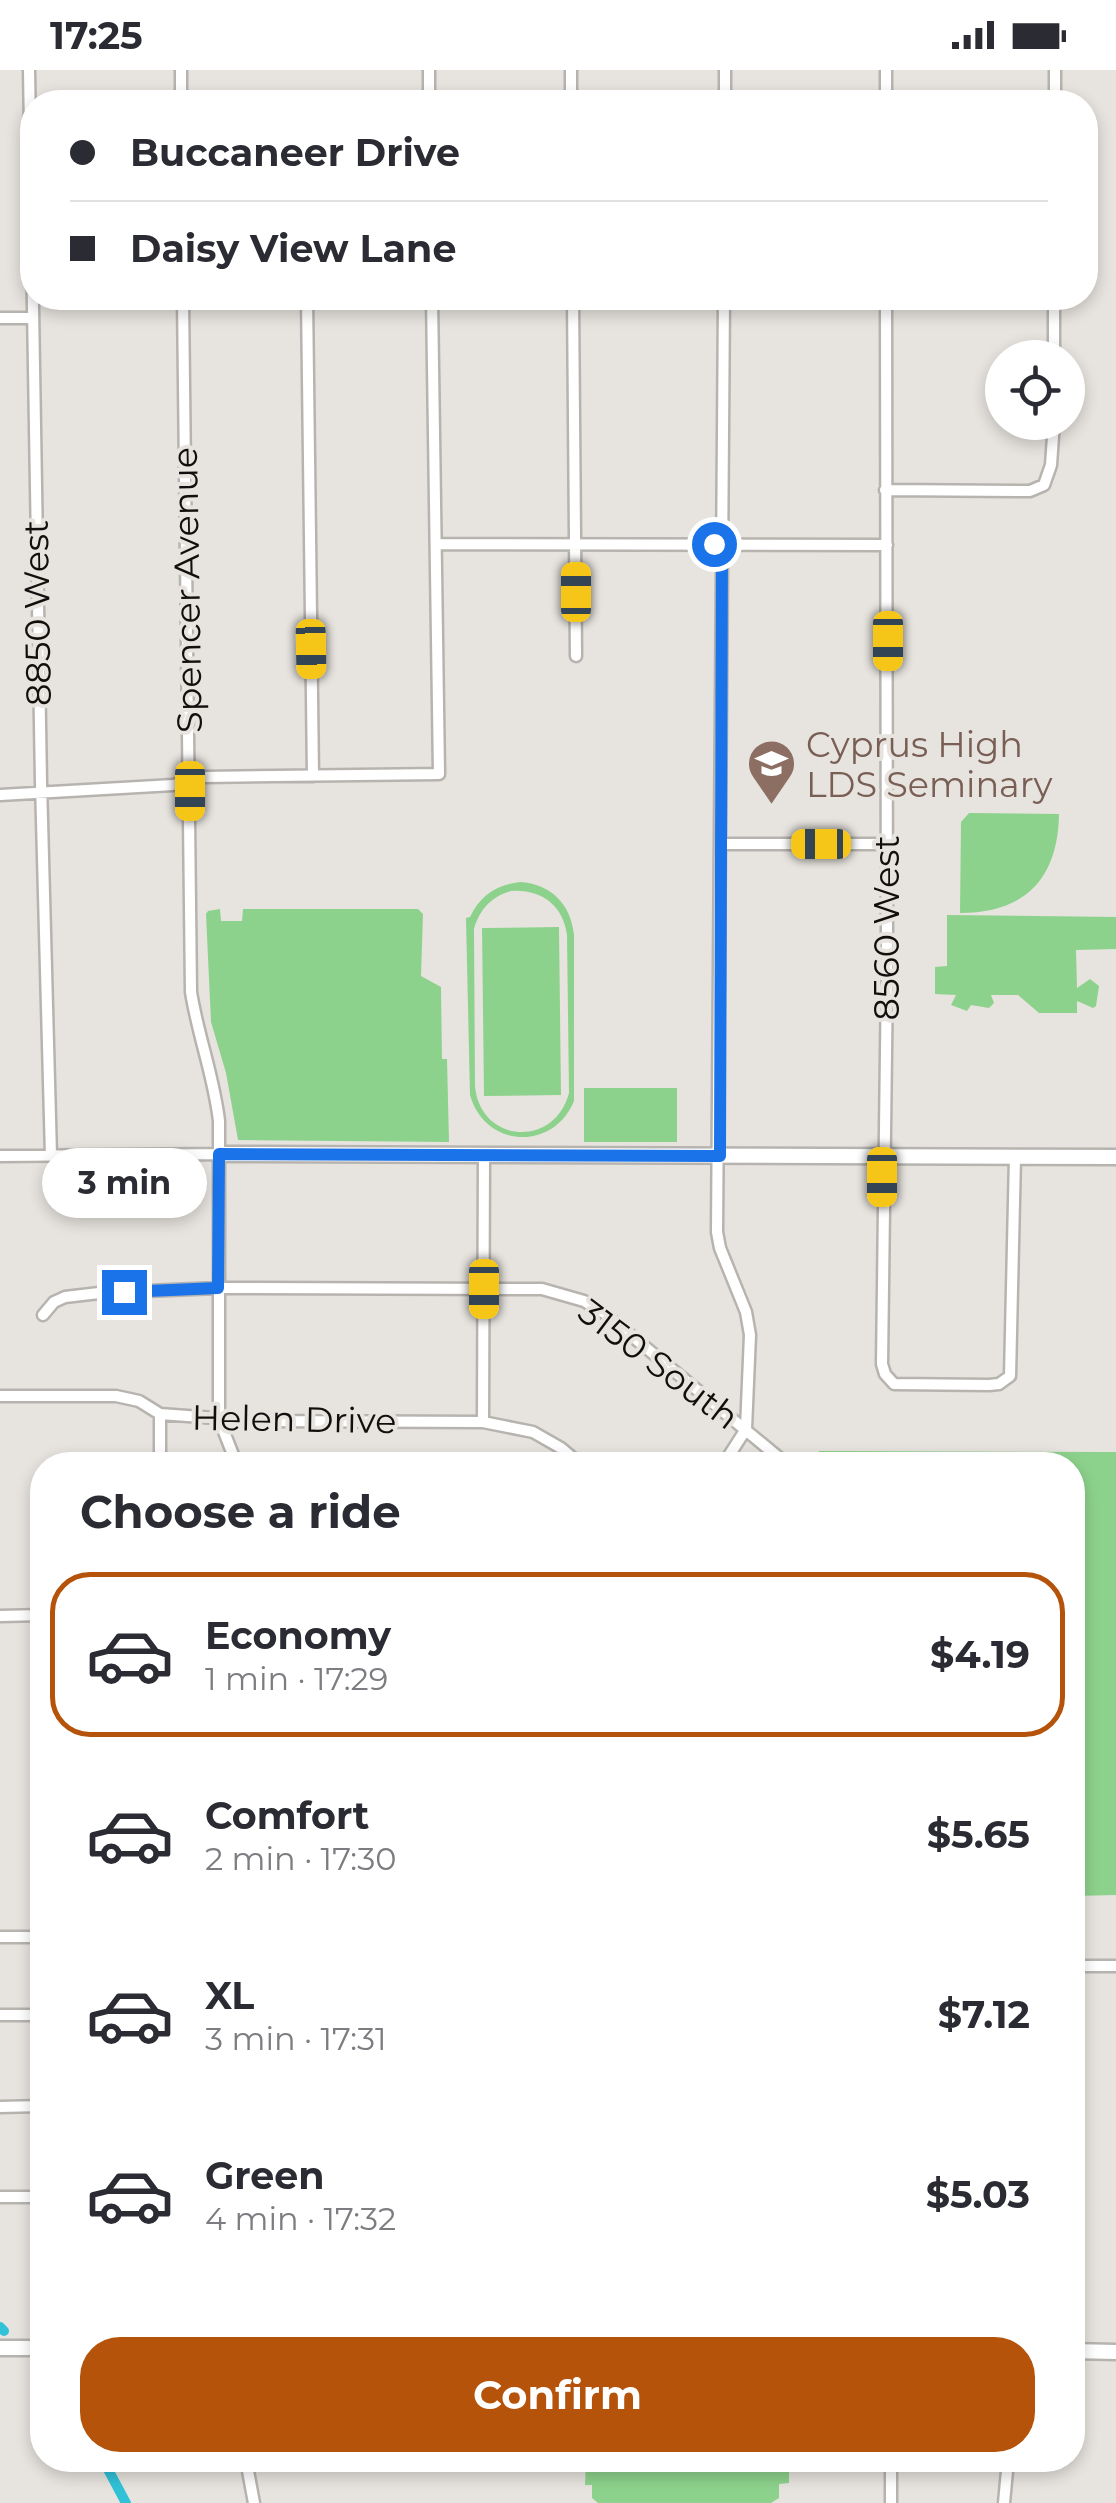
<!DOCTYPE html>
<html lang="en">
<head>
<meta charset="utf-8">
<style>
  body { margin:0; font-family:Montserrat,sans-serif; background:#f7f7f7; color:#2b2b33; height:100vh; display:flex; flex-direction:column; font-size:38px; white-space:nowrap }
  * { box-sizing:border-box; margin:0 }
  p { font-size:32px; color:#7c7c81 }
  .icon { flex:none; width:55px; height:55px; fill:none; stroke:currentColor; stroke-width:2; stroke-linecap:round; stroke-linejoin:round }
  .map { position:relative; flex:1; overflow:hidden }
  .side { position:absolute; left:30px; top:1382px; width:1055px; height:1020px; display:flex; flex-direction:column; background:#fff; border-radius:40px; box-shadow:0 5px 15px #0003 }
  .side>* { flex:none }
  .guide { position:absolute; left:20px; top:20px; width:1078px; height:220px; border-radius:40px; box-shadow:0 5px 15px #0003; display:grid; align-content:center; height:220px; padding:0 50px; background:#fff }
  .tools { position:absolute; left:985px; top:270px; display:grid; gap:20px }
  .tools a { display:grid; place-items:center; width:100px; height:100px; border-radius:50%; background:#fff; box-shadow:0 5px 15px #0003; font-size:50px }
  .end { position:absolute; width:45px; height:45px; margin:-22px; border:12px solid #1a73e8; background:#fff; box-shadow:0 0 0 5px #fff }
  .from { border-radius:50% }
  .bubble { position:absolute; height:70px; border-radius:35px; background:#fff; box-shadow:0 5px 15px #0003; font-size:32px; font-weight:700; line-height:70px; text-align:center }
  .car { position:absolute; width:30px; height:60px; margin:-30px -15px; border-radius:12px; box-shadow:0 0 8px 2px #0007; background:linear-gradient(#f5c518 24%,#345 0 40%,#f5c518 0 76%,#345 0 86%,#f5c518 0) }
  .guide b { display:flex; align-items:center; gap:35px; height:95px; font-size:38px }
  .guide b+b { border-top:2px solid #e1e1e2 }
  .guide i { width:25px; height:25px; background:#2b2b33 }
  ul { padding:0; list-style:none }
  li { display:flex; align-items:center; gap:30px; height:165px; margin:0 20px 15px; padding:0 30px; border:5px solid transparent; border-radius:40px }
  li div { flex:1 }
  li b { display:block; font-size:38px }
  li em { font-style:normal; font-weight:700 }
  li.current { border-color:#b45309 }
  li>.icon { width:90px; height:90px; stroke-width:1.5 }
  h2 { padding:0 50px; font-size:45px; line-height:120px }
  .action { display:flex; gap:20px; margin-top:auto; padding:20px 50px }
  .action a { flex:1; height:115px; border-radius:40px; background:#b45309; color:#fff; font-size:40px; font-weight:700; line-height:115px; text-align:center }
  .status { display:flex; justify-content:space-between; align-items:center; height:70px; padding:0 50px; background:#fff; direction:ltr }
  .status svg { height:28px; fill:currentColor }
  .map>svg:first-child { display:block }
  .green { fill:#8dd28c; fill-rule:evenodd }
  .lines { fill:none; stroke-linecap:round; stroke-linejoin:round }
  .canal { stroke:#31c2d8; stroke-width:10 }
  .street-casing { stroke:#b7b4b0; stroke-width:15 }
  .secondary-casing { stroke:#b7b4b0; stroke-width:19 }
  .street { stroke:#fff; stroke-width:10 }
  .secondary { stroke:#fff; stroke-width:14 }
  .route { stroke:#1a73e8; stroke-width:12 }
  .labels { text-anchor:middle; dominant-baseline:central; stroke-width:8; stroke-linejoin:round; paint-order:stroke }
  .street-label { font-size:35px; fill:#100f0d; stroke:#e7e4df }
  .education-label { font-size:35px; fill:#785e54; stroke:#e7e4df; text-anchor:start }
</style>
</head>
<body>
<div class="status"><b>17:25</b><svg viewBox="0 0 49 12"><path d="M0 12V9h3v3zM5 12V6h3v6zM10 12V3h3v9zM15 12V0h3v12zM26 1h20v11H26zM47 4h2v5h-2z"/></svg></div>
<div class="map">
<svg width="1116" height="2433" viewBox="0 0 1116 2433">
  <rect width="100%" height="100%" fill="#e7e4df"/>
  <path class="green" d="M969,743L1059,744C1058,808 1026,843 960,843L961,752Z
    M520,812C551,814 571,834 574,865V1031C553,1082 485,1078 470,1025L466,848L470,847C480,826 496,815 520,812ZM511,821C541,819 563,835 567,865L569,1023C554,1079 480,1073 475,1016L474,859C480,839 491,827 511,821Z
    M220,839L221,851H242L243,839H418L423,844L421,906L441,917L442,989H447L449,1072L238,1070L226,1003L211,952L206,844L208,841Z
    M947,845L1116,847V879L1076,880L1077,918L1090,909L1099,916L1096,936L1093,938L1077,931V943H1039L1018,925H991L994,933L989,938L971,935L967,941L951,935L956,925L935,924V897L947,896Z
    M559,857L561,1025L484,1026L482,858Z
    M584,1018H677V1072H584Z
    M819,1381L1116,1382V1825L1073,1826L1072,1395H819Z
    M586,2390H789V2413L779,2414V2428L771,2433H598L592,2428V2415H585Z"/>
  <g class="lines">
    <path class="canal" d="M0,2257L4,2261
      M35,2293L42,2303
      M103,2390L126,2433"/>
    <defs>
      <path id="street" d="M29,0L41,713L51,1086
        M181,0V32
        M429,0V32
        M571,0V32
        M886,0V32
        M725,32V0
        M1055,32V0
        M183,228L191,922C198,966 214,1007 219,1051V1349L237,1395
        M307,228L313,706
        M573,228L576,586
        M886,228L887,904L882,1294L885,1304L894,1314L989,1315L999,1314L1010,1306L1015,1087
        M0,248H32
        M1054,288V228
        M885,420L1030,421L1044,415L1051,395L1054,352
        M436,474L887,475
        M0,725L173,715L204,707L439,704L432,228
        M721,774H887
        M0,1086L219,1084
        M43,1245L54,1232L65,1227L99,1223L218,1218L542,1219L584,1231L604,1243L788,1395
        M0,1326H116L139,1331L160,1344L257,1351L483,1352L533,1362L561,1378L581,1395
        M160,1344V1395
        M483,1352L484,1085
        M723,1395L746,1359L750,1265L746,1242L720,1178L717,1162L724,228
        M0,1546L42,1545
        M0,1867H42
        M1072,1896H1116
        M0,1945H42
        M0,2037L42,2036
        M0,2127H42
        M246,2390L254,2433
        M891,2433V2390
        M1004,2433L1008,2390"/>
      <path id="secondary" d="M219,1084L1116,1087
        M0,2278H42
        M1072,2281L1116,2282"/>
    </defs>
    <use href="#street" class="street-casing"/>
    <use href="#secondary" class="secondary-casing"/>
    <use href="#street" class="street"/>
    <use href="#secondary" class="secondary"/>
  </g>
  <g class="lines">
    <path class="route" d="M124,1222L218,1218L219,1084L720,1086L722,474H714"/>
  </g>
  <defs>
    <symbol id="school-pin" viewBox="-11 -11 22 30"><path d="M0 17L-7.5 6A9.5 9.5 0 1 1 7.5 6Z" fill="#8d6e63" stroke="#e7e4df"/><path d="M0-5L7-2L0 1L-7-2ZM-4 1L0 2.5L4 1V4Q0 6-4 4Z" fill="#fff"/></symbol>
  </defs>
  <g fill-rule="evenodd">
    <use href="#school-pin" x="744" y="666" width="55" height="75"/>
  </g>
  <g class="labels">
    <g class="street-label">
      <text transform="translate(187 520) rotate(-91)">Spencer Avenue</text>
      <text transform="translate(37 543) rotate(-91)">8850 West</text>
      <text transform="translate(886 858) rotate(-90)">8560 West</text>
      <text transform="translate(659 1294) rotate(37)">3150 South</text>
      <text transform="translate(294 1349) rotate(1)">Helen Drive</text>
    </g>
    <g class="education-label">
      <text x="806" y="674">Cyprus High<tspan x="806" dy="40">LDS Seminary</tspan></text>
    </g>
  </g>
</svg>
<div class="tools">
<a><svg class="icon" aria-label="locate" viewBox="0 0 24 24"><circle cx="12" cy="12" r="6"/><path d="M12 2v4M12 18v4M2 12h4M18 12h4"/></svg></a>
</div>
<i class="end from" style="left:714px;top:474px"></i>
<i class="end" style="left:124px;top:1222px"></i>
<div class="bubble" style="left:42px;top:1078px;width:165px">3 min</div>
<i class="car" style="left:576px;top:522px;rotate:0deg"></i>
<i class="car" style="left:888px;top:571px;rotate:180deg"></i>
<i class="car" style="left:311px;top:579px;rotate:179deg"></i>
<i class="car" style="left:190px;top:721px;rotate:180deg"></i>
<i class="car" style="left:821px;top:774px;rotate:270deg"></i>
<i class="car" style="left:882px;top:1107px;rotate:180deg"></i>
<i class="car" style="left:484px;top:1219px;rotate:180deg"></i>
<div class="guide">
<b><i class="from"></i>Buccaneer Drive</b>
<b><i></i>Daisy View Lane</b>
</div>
<section class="side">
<h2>Choose a ride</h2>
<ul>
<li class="current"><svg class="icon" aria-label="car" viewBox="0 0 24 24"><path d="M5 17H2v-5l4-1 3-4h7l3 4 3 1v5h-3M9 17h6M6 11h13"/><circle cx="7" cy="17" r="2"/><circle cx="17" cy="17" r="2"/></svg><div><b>Economy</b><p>1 min · 17:29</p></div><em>$4.19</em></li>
<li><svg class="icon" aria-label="car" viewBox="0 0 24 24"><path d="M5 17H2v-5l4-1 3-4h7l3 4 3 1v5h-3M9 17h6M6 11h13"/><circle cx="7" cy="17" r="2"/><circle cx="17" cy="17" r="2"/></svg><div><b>Comfort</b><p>2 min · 17:30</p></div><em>$5.65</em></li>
<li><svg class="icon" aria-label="car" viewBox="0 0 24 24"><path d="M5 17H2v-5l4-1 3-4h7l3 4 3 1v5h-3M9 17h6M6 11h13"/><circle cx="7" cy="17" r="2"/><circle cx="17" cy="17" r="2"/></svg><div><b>XL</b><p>3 min · 17:31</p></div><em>$7.12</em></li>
<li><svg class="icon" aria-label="car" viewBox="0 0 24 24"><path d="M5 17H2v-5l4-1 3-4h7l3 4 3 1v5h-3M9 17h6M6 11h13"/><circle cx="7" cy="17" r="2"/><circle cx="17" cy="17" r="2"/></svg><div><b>Green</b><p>4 min · 17:32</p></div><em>$5.03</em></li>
</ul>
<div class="action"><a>Confirm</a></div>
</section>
</div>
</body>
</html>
